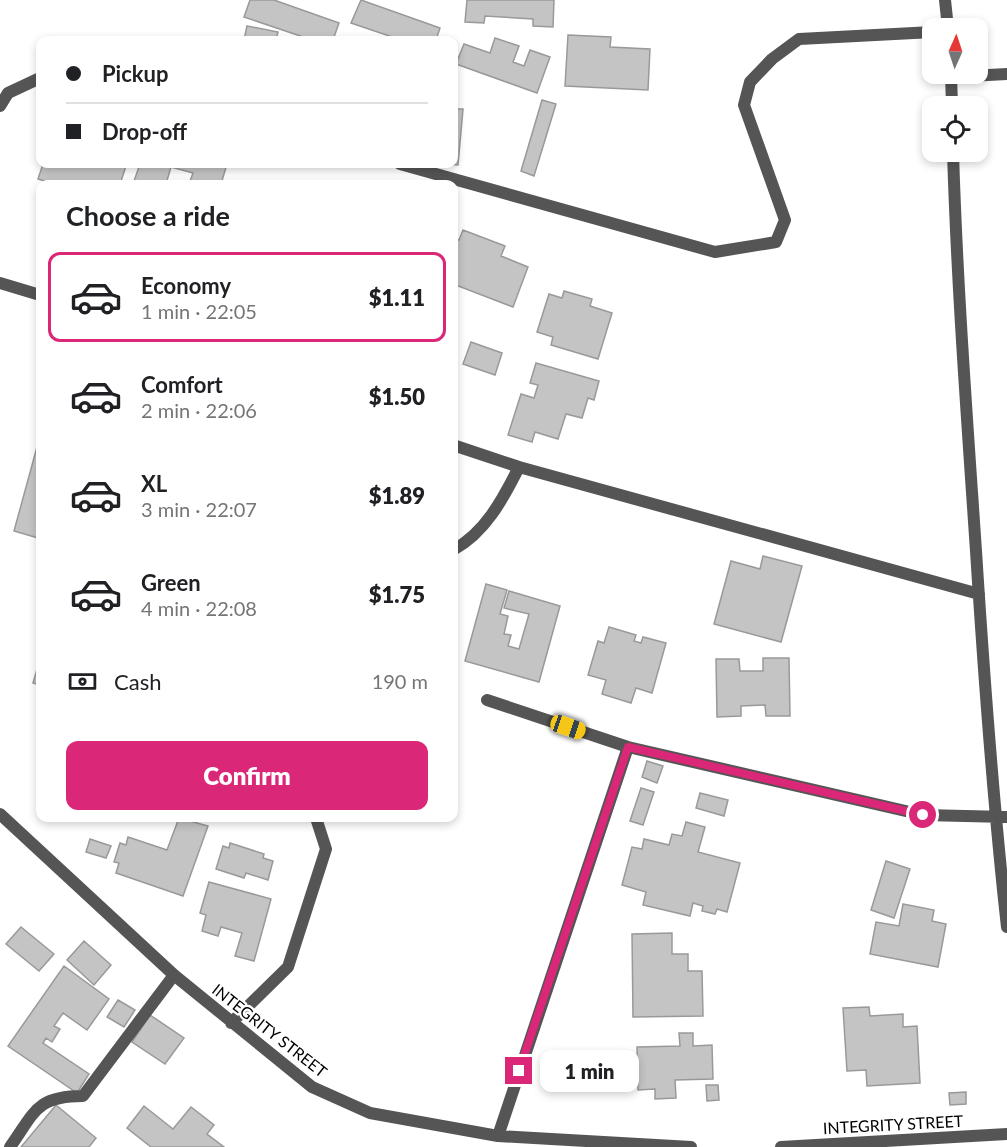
<!DOCTYPE html>
<html lang="en">
<head>
<meta charset="utf-8">
<style>
  body { margin:0; font-family:Lato,sans-serif; background:#f6f6f6; color:#202124; height:100vh; display:flex; flex-direction:column; font-size:22px; white-space:nowrap }
  * { box-sizing:border-box; margin:0 }
  p { font-size:20px; color:#757577 }
  .icon { flex:none; width:33px; height:33px; fill:none; stroke:currentColor; stroke-width:2; stroke-linecap:round; stroke-linejoin:round }
  .map { position:relative; flex:1; overflow:hidden }
  .sheet { position:absolute; left:36px; top:180px; width:422px; height:642px; display:flex; flex-direction:column; background:#fff; border-radius:12px; box-shadow:0 3px 9px #0003 }
  .sheet>* { flex:none }
  .top-card { position:absolute; left:36px; top:36px; width:422px; height:132px; border-radius:12px; box-shadow:0 3px 9px #0003; display:grid; align-content:center; height:132px; padding:0 30px; background:#fff }
  .needle { width:39px; rotate:3deg }
  .tools { position:absolute; left:922px; top:18px; display:grid; gap:12px }
  .tools a { display:grid; place-items:center; width:66px; height:66px; border-radius:12px; background:#fff; box-shadow:0 3px 9px #0003; font-size:30px }
  .end { position:absolute; width:27px; height:27px; margin:-14px; border:8px solid #db2777; background:#fff; box-shadow:0 0 0 3px #fff }
  .from { border-radius:50% }
  .bubble { position:absolute; height:42px; border-radius:12px; background:#fff; box-shadow:0 3px 9px #0003; font-size:20px; font-weight:800; line-height:42px; text-align:center }
  .car { position:absolute; width:18px; height:36px; margin:-18px -9px; border-radius:8px; box-shadow:0 0 4px 2px #0007; background:linear-gradient(#f5c518 24%,#345 0 40%,#f5c518 0 76%,#345 0 86%,#f5c518 0) }
  .top-card b { display:flex; align-items:center; gap:21px; height:57px; font-size:22px }
  .top-card b+b { border-top:2px solid #e0e0e0 }
  .top-card i { width:15px; height:15px; background:#202124 }
  ul { padding:0; list-style:none }
  li { display:flex; align-items:center; gap:18px; height:90px; margin:0 12px 9px; padding:0 18px; border:3px solid transparent; border-radius:12px }
  li div { flex:1 }
  li b { display:block; font-size:22px }
  li em { font-style:normal; font-weight:800 }
  li.selected { border-color:#db2777 }
  li>.icon { width:54px; height:54px; stroke-width:1.5 }
  h2 { padding:0 30px; font-size:27px; line-height:72px }
  .pay { display:flex; align-items:center; gap:15px; height:66px; padding:0 30px; font-size:22px }
  .pay p { margin-inline-start:auto }
  .cta { display:flex; gap:12px; margin-top:auto; padding:12px 30px }
  .cta a { flex:1; height:69px; border-radius:12px; background:#db2777; color:#fff; font-size:24px; font-weight:800; line-height:69px; text-align:center }
  .map>svg:first-child { display:block }
  .building { fill:#c4c4c4; stroke:#999; stroke-width:1.5 }
  .lines { fill:none; stroke-linecap:round; stroke-linejoin:round }
  .minor { stroke:#555; stroke-width:12 }
  .route { stroke:#db2777; stroke-width:8 }
  .labels { text-anchor:middle; dominant-baseline:central; stroke-width:4.5; stroke-linejoin:round; paint-order:stroke }
  .street-label { font-size:16px; fill:#000; stroke:#fff }
</style>
</head>
<body>
<div class="map">
<svg width="1007" height="1147" viewBox="0 0 1007 1147">
  <rect width="100%" height="100%" fill="#fff"/>
  <path class="building" d="M250,0H274L339,23L333,40H312L244,17Z
    M361,0L440,28L436,40H401L351,23Z
    M467,0H554L553,27L533,26V19L485,16L484,23L465,22Z
    M247,26L278,32L276,40H244Z
    M568,35L611,37L610,47L650,49L648,90L565,86Z
    M495,38L519,46L513,62L524,66L530,50L550,57L537,93L456,64L464,44L490,53Z
    M542,100L556,104L534,176L521,171Z
    M453,109H463L458,165L445,164H453Z
    M43,164H96L105,167L106,164H120L126,166L120,184H54L38,179Z
    M140,164H227L221,184H189L193,173L171,167L166,184H133Z
    M463,230L505,246L501,256L528,267L513,307L453,284V238L459,240Z
    M564,291L592,299L590,306L612,313L598,359L551,345L553,337L537,332L549,294L562,298Z
    M471,342L502,353L495,375L463,364Z
    M536,363L599,381L594,400L588,398L582,418L566,414L558,439L535,432L532,442L508,435L521,394L534,398L538,385L530,383Z
    M37,447L40,448L38,538L14,531Z
    M763,556L802,566L781,642L714,624L731,561L760,569Z
    M486,584L507,590L500,614L508,616L504,634L511,635L508,646L519,649L529,614L504,608L509,591L560,606L539,682L465,661Z
    M609,627L636,635L634,641L641,643L643,637L666,643L652,693L636,688L631,703L602,694L606,680L588,675L598,641L604,643Z
    M763,658H789L790,716H766L765,705L741,706V716L717,717L716,659H739L740,671H763Z
    M40,659V685L33,683Z
    M647,761L663,766L657,783L642,777Z
    M641,788L654,792L643,825L630,821Z
    M700,793L728,800L724,816L696,808Z
    M179,818L208,826L183,896L116,873L119,863L114,862L120,843L126,845L128,837L167,850Z
    M686,822L705,827L698,852L740,863L727,912L717,909L715,914L702,911L703,906L693,903L690,916L643,905L646,892L622,885L632,847L642,849L644,839L669,845L672,834L682,836Z
    M90,839L111,846L106,858L86,852Z
    M230,843L264,854L263,858L273,861L268,880L246,873L244,878L216,869L223,846L229,848Z
    M886,861L910,869L894,918L871,910Z
    M209,882L271,899L254,961L235,956L242,933L221,927L218,936L202,931L206,915L200,913Z
    M903,904L934,910L932,921L946,924L938,967L870,954L876,922L899,926Z
    M21,927L54,954L39,971L6,944Z
    M672,933V954H688V971H702L703,1016L633,1017L632,934Z
    M84,941L111,965L94,985L67,960Z
    M64,966L109,999L87,1030L63,1013L54,1026L60,1029L52,1042L46,1038L43,1043L89,1074L77,1093L8,1046Z
    M118,1000L135,1010L124,1027L107,1017Z
    M869,1007L870,1016L903,1014V1027L917,1026L920,1083L867,1086L866,1070L847,1071L843,1008Z
    M150,1015L184,1038L165,1064L132,1042Z
    M679,1033H693V1046L712,1045L713,1079L675,1080L676,1098L655,1099V1089L638,1090L637,1047L680,1046Z
    M706,1085H718L719,1100L707,1101Z
    M966,1092V1104L950,1105L949,1093Z
    M56,1105L96,1138L89,1147H21Z
    M144,1106L173,1129L191,1107L214,1125L207,1134L224,1147H151L127,1128Z"/>
  <g class="lines">
    <path class="minor" d="M945,0L948,28
      M951,74L952,106
      M951,77L1007,74
      M0,106L8,93L40,78
      M953,152C957,285 967,418 976,551C984,677 993,802 1007,927
      M400,164L715,252L776,242L785,220L744,105L750,82L772,59L799,39L933,32
      M0,283L40,295
      M453,445L519,467L979,594
      M453,550C485,533 503,499 519,467
      M487,700L628,747L923,815L1007,817
      M0,814L174,975L312,1087L370,1113L498,1136L691,1147
      M231,1023L288,967L326,849L316,818
      M498,1136L628,747
      M10,1147C35,1112 36,1096 83,1096L174,975
      M781,1147L1007,1134"/>
  </g>
  <g class="lines">
    <path class="route" d="M519,1071L628,747L923,815"/>
  </g>
  <g class="labels">
    <g class="street-label">
      <text transform="translate(270 1030) rotate(38)">INTEGRITY STREET</text>
      <text transform="translate(893 1124) rotate(-3)">INTEGRITY STREET</text>
    </g>
  </g>
</svg>
<div class="tools">
<a><svg class="needle" viewBox="-14 -14 28 28"><path d="M0-13l5 13h-10z" fill="#e53935"/><path d="M0 13l5-13h-10z" fill="#757577"/></svg></a>
<a><svg class="icon" aria-label="locate" viewBox="0 0 24 24"><circle cx="12" cy="12" r="6"/><path d="M12 2v4M12 18v4M2 12h4M18 12h4"/></svg></a>
</div>
<i class="end from" style="left:923px;top:815px"></i>
<i class="end" style="left:519px;top:1071px"></i>
<div class="bubble" style="left:540px;top:1050px;width:99px">1 min</div>
<i class="car" style="left:568px;top:727px;rotate:109deg"></i>
<div class="top-card">
<b><i class="from"></i>Pickup</b>
<b><i></i>Drop-off</b>
</div>
<section class="sheet">
<h2>Choose a ride</h2>
<ul>
<li class="selected"><svg class="icon" aria-label="car" viewBox="0 0 24 24"><path d="M5 17H2v-5l4-1 3-4h7l3 4 3 1v5h-3M9 17h6M6 11h13"/><circle cx="7" cy="17" r="2"/><circle cx="17" cy="17" r="2"/></svg><div><b>Economy</b><p>1 min · 22:05</p></div><em>$1.11</em></li>
<li><svg class="icon" aria-label="car" viewBox="0 0 24 24"><path d="M5 17H2v-5l4-1 3-4h7l3 4 3 1v5h-3M9 17h6M6 11h13"/><circle cx="7" cy="17" r="2"/><circle cx="17" cy="17" r="2"/></svg><div><b>Comfort</b><p>2 min · 22:06</p></div><em>$1.50</em></li>
<li><svg class="icon" aria-label="car" viewBox="0 0 24 24"><path d="M5 17H2v-5l4-1 3-4h7l3 4 3 1v5h-3M9 17h6M6 11h13"/><circle cx="7" cy="17" r="2"/><circle cx="17" cy="17" r="2"/></svg><div><b>XL</b><p>3 min · 22:07</p></div><em>$1.89</em></li>
<li><svg class="icon" aria-label="car" viewBox="0 0 24 24"><path d="M5 17H2v-5l4-1 3-4h7l3 4 3 1v5h-3M9 17h6M6 11h13"/><circle cx="7" cy="17" r="2"/><circle cx="17" cy="17" r="2"/></svg><div><b>Green</b><p>4 min · 22:08</p></div><em>$1.75</em></li>
</ul>
<div class="pay"><svg class="icon" aria-label="cash" viewBox="0 0 24 24"><path d="M3 7h18v10H3z"/><circle cx="12" cy="12" r="2"/></svg>Cash<p>190 m</p></div>
<div class="cta"><a>Confirm</a></div>
</section>
</div>
</body>
</html>
